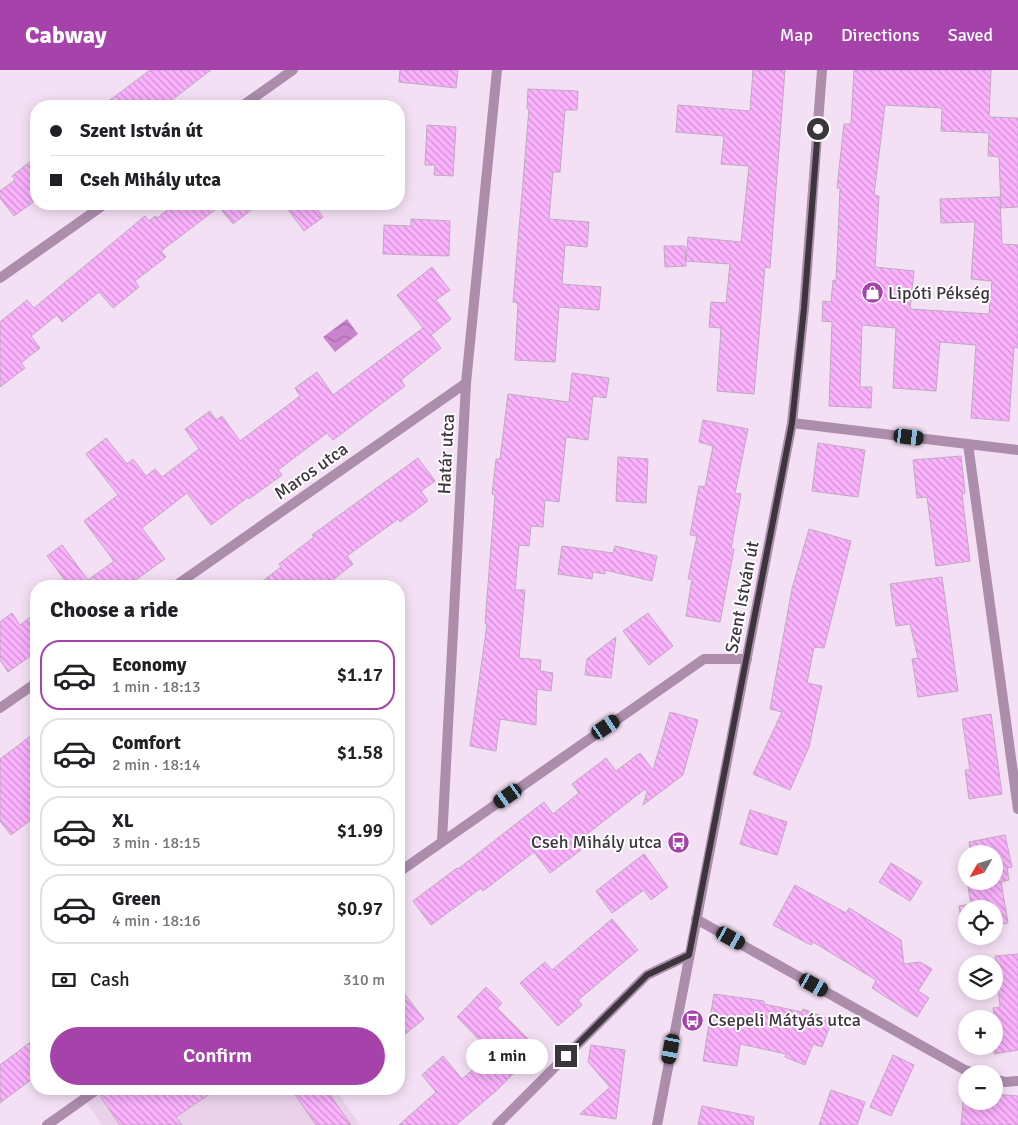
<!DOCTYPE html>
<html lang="en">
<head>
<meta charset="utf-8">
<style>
  body { margin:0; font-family:Signika,sans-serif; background:#f6f6f6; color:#202124; height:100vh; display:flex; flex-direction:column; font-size:19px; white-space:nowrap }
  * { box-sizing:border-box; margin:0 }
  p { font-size:16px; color:#757577 }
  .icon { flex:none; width:28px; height:28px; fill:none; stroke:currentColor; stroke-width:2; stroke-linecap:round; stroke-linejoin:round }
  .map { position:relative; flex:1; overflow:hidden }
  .drawer { position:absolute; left:30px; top:510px; width:375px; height:515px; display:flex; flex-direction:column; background:#fff; border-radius:20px; box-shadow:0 2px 12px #0003 }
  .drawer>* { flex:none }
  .guide { position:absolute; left:30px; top:30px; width:375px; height:110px; border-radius:20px; box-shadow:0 2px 12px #0003; display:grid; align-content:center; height:110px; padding:0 20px; background:#fff }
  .needle { width:32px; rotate:231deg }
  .buttons { position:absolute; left:958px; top:775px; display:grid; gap:10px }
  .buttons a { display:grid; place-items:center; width:45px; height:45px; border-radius:50%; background:#fff; box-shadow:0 2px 12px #0003; font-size:25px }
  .end { position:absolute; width:22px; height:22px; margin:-11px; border:6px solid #3d353d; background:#fff; box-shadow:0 0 0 2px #fff }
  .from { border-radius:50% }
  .bubble { position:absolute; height:35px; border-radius:18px; background:#fff; box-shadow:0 2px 12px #0003; font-size:16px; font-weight:600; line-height:35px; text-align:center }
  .car { position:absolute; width:15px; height:30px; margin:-15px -8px; border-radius:6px; box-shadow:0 0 4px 1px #0007; background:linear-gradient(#222 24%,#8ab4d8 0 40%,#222 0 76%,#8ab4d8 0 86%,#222 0) }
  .guide b { display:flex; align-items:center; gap:18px; height:48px; font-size:19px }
  .guide b+b { border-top:1px solid #e0e0e0 }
  .guide i { width:12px; height:12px; background:#202124 }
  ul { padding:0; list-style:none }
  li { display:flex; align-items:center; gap:15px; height:70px; margin:0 10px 8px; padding:0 10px; border:2px solid #e0e0e0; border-radius:20px }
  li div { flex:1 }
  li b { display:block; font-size:19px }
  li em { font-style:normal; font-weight:600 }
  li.on { border-color:#a543ab }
  li>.icon { width:45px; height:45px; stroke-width:1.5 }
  h2 { padding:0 20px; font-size:22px; line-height:60px }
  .pay { display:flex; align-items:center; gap:12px; height:55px; padding:0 20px; font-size:19px }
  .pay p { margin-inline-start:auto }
  .primary-button { display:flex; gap:10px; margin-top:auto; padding:10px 20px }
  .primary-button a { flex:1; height:58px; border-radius:30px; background:#a543ab; color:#fff; font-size:20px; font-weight:600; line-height:58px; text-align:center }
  header { display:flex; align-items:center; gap:30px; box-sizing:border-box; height:70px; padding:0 25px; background:#a543ab; color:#fff }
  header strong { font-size:24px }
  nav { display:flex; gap:28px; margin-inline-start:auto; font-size:18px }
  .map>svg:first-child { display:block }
  .built { fill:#e9d1ea }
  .water { fill:url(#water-waves) }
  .building { fill:url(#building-back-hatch); stroke:#beabbe }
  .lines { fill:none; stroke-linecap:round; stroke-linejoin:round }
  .minor { stroke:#ac8dac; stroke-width:10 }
  .tertiary { stroke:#ac8dac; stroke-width:10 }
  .route { stroke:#3d353d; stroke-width:6 }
  .labels { text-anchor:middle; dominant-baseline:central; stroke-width:4; stroke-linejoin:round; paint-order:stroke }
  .poi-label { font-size:18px; fill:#3d353d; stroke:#fff; text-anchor:start }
  .street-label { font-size:18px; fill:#3d353d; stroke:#fff }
</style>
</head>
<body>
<header>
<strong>Cabway</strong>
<nav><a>Map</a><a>Directions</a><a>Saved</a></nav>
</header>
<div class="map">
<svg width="1018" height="1055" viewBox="0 0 1018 1055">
  <defs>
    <pattern id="water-waves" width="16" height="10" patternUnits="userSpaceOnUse" patternTransform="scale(1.25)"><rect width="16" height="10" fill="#ca84cd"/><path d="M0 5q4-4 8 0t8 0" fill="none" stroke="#a56da8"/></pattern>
    <pattern id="building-back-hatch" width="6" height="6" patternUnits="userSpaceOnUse" patternTransform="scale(1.25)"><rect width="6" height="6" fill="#fcb2fe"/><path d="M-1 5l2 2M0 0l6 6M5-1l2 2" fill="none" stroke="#cd92cf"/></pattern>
  </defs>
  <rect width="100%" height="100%" fill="#f4e0f4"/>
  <path class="built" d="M106,1019H335L360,1055H102L87,1033Z"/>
  <path class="water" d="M347,249L358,264L335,282L323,267Z"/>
  <path class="building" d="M150,0H211L164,36H102Z
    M400,0H458L456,18L399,12Z
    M753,0H785L770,198L765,197L754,324L717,321L721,258L709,257L711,232L726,233L730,194L686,191L688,167L741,172L749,96L721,94L724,66L676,62L678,35L750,41Z
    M854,0H991L989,47L1018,48V137L1001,138L999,87L988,86L989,63L941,61L942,38L885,35L874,125L879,126L875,197L914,201L910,239L989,244L992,211L971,209L975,152L941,153L940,129L1000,127L1002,174L1018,175V278L1014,277L1009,351L971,348L976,275L940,272L936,321L893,318L896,258L862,255L860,317H872L871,338L829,336L832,252L822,251L823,231L831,232L833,210L836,211L840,118H837L844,54H851Z
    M528,19L578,21L577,40H565L560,102H553L549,149L589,152L587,177L565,175L562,214L601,217L599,240L559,237L555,292L515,290L518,233L513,232L529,39H527Z
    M427,55L456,57L453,106L434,105L435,95H425Z
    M36,87V130L14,146L0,128V121L15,110L12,106Z
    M175,134H259L233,154L219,137L161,181L166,187L135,211L139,217L113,238L99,222L62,252L57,245L31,266L40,278L21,293L25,298L0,317V252L27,230L34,238L145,146L149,151L155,146L157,148Z
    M284,134H313L323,147L304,161Z
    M411,149L450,151L449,186L383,184L384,155L411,156Z
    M664,176H685L686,196L665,197Z
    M432,197L450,220L436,230L451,249L431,265L441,278L401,310L405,316L333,370L327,363L278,400L282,405L249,429L248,427L211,455L187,423L142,458L165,489L127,516H69L47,486L62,475L88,510L114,491L84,451L118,425L86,384L106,368L127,394L133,389L146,406L155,399L162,407L199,379L185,359L210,341L216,350L222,346L240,371L300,326L295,318L317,302L333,325L423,258L397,225Z
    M572,303L609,308L606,328L593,326L588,370L566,367L559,432L545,430L543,457L531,456L529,476L519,475L515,520H525L519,588L541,590L540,601L553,603L551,621L537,619L536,655L500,649L496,681L470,676L487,554L485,553L495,425L492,424L496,389H500L508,324L569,332Z
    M703,350L748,359L735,423L741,424L731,479H734L720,552L686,546L692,509H688L697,466L690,465L699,416L705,417L713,376L699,372Z
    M818,373L865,380L858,427L812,421Z
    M961,386L965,423L962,424L970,491L936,496L927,427L917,428L913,390Z
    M618,387L648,389L646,433L616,431Z
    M418,388L435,411L421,421L428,431L400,452L398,449L347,486L353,494L325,516H256L281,497L279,494L314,467L312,465Z
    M809,459L851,471L824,578L814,577L807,613L822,616L809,677L790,720L753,704L782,642L770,639L792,519Z
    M562,476L613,483L615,476L657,486L652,511L605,500V504L593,502L592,509L558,504Z
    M942,507L958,621L918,627L912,589L918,588L910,554L896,556L890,514Z
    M12,543L20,555L36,543V582L8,602L0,590V552Z
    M648,543L673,576L649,595L623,561Z
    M616,567L611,608L585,605L587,589Z
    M670,642L698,650L683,705L643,735L647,722L645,719L587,764L576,774L581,780L550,803L534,782L483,821L481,818L431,855L413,831L457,798L458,799L544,732L553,744L579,723L572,714L606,688L616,701L640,683L653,700Z
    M991,644L1002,724L969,729L965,700H970L962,649Z
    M36,662V746L11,765L0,751V689Z
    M750,740L787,752L777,785L740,774Z
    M1005,765L1012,797L1007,798L1009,810L1001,812L1008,853L994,855V839H966V860H963L959,836L971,834L967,811H994V784H971L969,772Z
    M644,784L668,817L651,830L644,820L612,843L596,821Z
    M891,793L922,812L910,831L879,812Z
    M795,815L846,843L849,838L901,870L904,894L920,892L932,899L918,921L929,928L917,947L872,918L876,910L813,872L811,875L773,855Z
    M612,849L638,880L578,930L582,935L558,956L520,913L545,892L552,900Z
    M1018,884V980L994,984V964L997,963L993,938L1000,937L995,886Z
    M399,917L424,949L399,969Z
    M486,917L502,933L497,938L538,979L496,1021L456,1055H399L436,1022L422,1005L443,986L462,1009L492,983L457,947Z
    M714,924L764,931V934L802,942L803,939L832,950L822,977L813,974L805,995L785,987L786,984L740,974L737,996L703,991Z
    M36,968V1006L0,1033V995Z
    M591,975L625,980L616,1049L580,1044L610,1017L588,992Z
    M893,985L914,995L891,1046L870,1037Z
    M105,1019H217L176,1047L182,1055H120L100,1026Z
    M291,1019H326L351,1055H316Z
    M831,1020L865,1032L857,1055H819Z
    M964,1021L966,1022V1031H994V1024L1018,1026V1055H961Z
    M702,1036L754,1047L753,1055H698Z"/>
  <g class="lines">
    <path class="minor" d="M242,36L293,0
      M0,208L105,134
      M792,353L1018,380
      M968,374L1018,739
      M175,516L466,313
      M0,638L36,613
      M442,771L466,313L497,0
      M399,802L704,589H747
      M696,849L965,1000L978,1004
      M994,1009L1005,1012L1018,1011
      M47,1055L98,1019
      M497,1055L647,905L689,885"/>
    <path class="tertiary" d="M657,1055L792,353L804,239L822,0"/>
  </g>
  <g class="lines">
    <path class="route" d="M566,986L647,905L689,885L792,353L804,238L818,59"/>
  </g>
  <defs>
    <symbol id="shop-disc" viewBox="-11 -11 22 22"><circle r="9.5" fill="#a543ab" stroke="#fff"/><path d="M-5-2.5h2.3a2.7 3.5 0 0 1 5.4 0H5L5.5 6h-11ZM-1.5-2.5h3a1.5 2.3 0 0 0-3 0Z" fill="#fff"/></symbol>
    <symbol id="bus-disc" viewBox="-11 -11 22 22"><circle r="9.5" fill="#a543ab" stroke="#fff"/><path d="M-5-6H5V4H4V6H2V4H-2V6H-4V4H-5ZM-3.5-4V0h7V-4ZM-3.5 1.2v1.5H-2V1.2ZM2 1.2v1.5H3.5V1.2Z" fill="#fff"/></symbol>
  </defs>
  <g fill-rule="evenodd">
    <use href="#shop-disc" x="860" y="210" width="25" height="25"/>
    <use href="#bus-disc" x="666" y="760" width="25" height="25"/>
    <use href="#bus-disc" x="680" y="938" width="25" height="25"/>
  </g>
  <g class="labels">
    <g class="poi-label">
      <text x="888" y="223">Lipóti Pékség</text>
      <text x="662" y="772" text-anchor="end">Cseh Mihály utca</text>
      <text x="708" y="950">Csepeli Mátyás utca</text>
    </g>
    <g class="street-label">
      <text transform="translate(446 384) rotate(-87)">Határ utca</text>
      <text transform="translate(311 401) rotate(-35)">Maros utca</text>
      <text transform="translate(742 527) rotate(-79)">Szent István út</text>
    </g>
  </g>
</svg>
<div class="buttons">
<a><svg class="needle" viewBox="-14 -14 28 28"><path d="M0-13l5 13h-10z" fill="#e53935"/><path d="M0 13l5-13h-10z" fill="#757577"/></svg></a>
<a><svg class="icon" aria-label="locate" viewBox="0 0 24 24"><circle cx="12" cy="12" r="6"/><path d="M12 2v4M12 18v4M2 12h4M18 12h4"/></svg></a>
<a><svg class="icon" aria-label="layers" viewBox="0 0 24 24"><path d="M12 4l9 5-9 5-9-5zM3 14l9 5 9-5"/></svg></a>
<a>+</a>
<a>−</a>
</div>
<i class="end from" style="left:818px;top:59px"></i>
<i class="end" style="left:566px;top:986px"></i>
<div class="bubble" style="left:466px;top:969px;width:82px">1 min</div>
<i class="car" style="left:909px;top:367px;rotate:97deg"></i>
<i class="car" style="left:606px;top:657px;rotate:56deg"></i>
<i class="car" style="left:508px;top:726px;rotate:235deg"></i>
<i class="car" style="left:731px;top:868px;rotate:119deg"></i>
<i class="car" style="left:814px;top:915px;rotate:119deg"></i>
<i class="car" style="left:671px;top:979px;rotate:191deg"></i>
<div class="guide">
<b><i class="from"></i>Szent István út</b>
<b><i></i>Cseh Mihály utca</b>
</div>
<section class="drawer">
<h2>Choose a ride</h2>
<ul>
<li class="on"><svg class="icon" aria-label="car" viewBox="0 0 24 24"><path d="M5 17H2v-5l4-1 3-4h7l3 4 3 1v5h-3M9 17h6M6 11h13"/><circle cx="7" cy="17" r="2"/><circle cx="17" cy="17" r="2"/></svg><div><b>Economy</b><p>1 min · 18:13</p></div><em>$1.17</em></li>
<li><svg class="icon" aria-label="car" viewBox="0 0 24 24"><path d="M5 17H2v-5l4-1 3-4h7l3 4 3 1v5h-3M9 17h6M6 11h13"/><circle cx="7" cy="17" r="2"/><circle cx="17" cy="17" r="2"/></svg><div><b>Comfort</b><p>2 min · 18:14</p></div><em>$1.58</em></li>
<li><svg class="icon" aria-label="car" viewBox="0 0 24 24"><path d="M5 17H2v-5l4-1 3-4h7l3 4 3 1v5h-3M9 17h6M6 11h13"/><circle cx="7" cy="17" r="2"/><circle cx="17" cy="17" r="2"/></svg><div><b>XL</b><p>3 min · 18:15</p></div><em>$1.99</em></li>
<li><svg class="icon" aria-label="car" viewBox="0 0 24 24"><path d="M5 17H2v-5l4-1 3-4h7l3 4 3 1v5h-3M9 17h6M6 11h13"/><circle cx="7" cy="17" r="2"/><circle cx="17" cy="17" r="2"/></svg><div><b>Green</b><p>4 min · 18:16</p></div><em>$0.97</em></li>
</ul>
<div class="pay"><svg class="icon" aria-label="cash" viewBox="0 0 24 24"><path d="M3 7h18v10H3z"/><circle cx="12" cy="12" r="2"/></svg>Cash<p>310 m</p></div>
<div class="primary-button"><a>Confirm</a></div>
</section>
</div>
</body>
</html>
